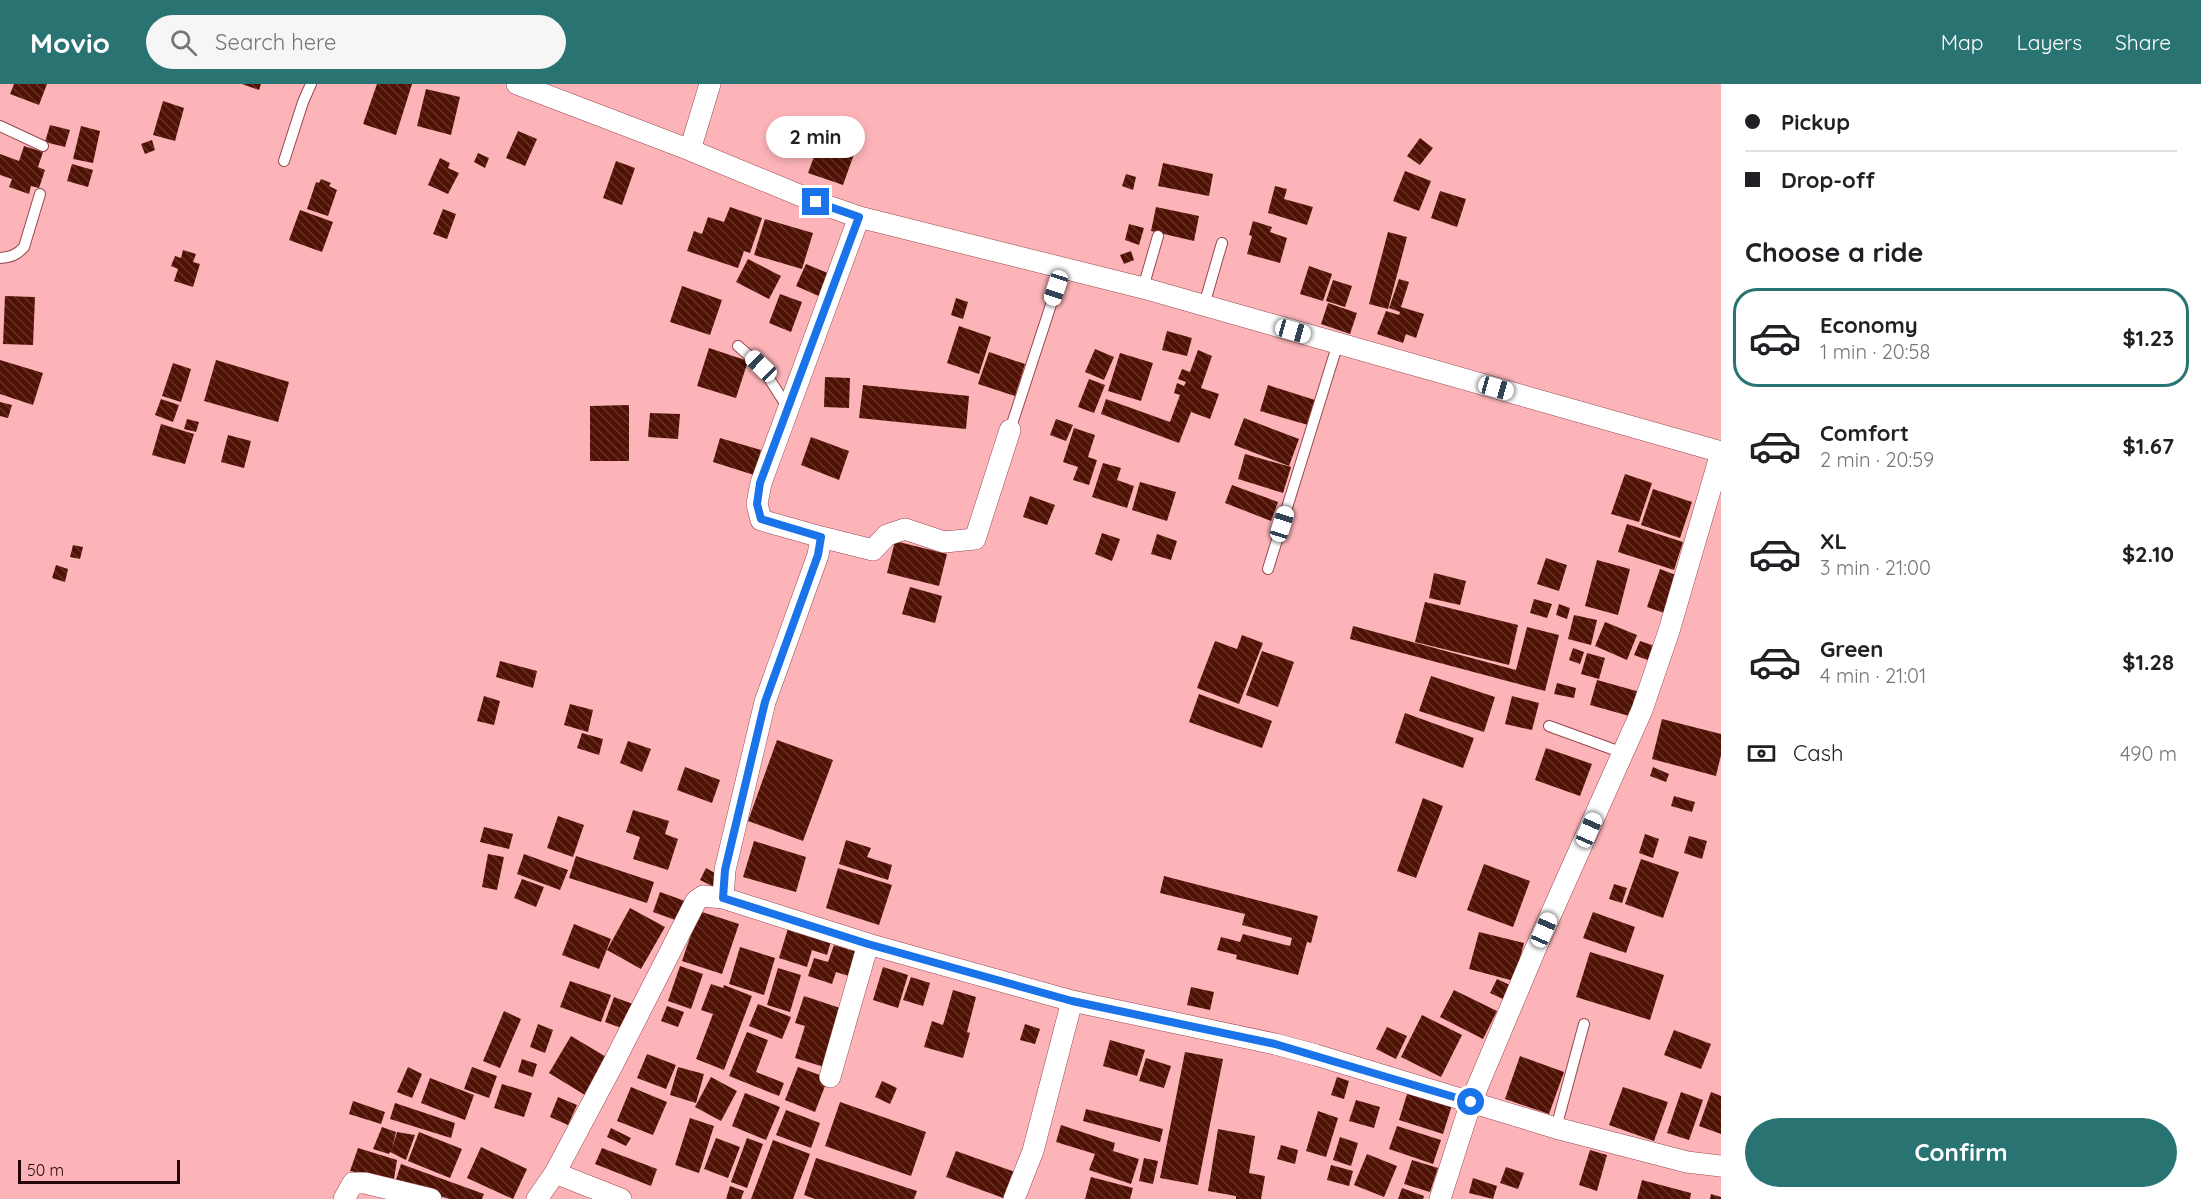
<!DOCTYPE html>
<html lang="en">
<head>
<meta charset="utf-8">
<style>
  body { margin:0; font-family:Quicksand,sans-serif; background:#f6f6f6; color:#202124; height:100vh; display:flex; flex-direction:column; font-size:22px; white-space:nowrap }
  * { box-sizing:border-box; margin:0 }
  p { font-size:20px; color:#757577 }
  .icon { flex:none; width:33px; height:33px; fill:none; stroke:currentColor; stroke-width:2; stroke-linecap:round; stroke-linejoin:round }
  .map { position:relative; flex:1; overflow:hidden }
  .side { display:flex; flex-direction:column; background:#fff; width:480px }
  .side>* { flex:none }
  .guide { display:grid; align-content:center; height:132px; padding:0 24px; background:#fff }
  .scale { position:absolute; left:18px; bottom:15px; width:162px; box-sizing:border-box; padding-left:6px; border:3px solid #230409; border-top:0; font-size:16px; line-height:21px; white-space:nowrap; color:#230409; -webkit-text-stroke:4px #fdb4b9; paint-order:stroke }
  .end { position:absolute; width:27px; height:27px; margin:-14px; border:8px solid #1a73e8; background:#fff; box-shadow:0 0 0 3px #fff }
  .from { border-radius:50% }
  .bubble { position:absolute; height:42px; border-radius:21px; background:#fff; box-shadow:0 3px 9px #0003; font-size:20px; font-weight:700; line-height:42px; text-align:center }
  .car { position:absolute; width:18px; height:36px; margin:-18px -9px; border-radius:8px; box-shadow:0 0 4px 2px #0007; background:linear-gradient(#fff 24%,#345 0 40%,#fff 0 76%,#345 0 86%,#fff 0) }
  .guide b { display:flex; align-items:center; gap:21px; height:57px; font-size:22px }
  .guide b+b { border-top:2px solid #e0e0e0 }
  .guide i { width:15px; height:15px; background:#202124 }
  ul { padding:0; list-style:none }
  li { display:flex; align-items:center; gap:18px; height:99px; margin:0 12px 9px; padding:0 12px; border:3px solid transparent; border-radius:24px }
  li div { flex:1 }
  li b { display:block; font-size:22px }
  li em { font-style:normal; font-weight:700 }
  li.selected { border-color:#297473 }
  li>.icon { width:54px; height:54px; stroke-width:1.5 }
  h2 { padding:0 24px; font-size:27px; line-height:72px }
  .pay { display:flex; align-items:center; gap:15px; height:66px; padding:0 24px; font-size:22px }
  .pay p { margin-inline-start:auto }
  .action { display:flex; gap:12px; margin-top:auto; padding:12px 24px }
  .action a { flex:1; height:69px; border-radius:36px; background:#297473; color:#fff; font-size:24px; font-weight:700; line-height:69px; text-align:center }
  header { display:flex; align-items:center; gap:36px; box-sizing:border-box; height:84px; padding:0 30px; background:#297473; color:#fff }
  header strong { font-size:28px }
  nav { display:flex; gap:33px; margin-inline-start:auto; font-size:21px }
  .search { width:420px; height:54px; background:#f6f6f6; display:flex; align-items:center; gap:15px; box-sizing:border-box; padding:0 21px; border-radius:33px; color:#757577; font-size:22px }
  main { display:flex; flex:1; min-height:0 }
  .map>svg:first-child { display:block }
  .building { fill:url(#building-back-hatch) }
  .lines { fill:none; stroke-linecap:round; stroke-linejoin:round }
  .service-casing { stroke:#974750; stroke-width:12 }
  .minor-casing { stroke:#974750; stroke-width:22 }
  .service { stroke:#fff; stroke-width:10 }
  .minor { stroke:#fff; stroke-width:21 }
  .route { stroke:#1a73e8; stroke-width:8 }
</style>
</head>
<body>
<header>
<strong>Movio</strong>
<div class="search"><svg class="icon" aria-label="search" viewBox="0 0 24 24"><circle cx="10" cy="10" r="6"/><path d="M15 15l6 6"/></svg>Search here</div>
<nav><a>Map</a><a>Layers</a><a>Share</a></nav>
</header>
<main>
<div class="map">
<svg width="1721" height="1115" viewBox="0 0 1721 1115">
  <defs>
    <pattern id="building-back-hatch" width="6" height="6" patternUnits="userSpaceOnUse" patternTransform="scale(1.5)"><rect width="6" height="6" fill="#4f1204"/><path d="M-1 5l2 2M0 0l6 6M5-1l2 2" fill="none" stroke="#653227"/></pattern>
  </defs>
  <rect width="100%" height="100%" fill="#fdb4b9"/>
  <path class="building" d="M14,0H47L39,21L10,10Z
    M242,0H261L259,6Z
    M377,0H412L396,51L363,40Z
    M426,5L460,13L451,51L417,42Z
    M163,17L184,24L175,57L153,51Z
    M50,41L70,46L65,63L45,58Z
    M81,42L100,47L93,79L73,75Z
    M824,46L858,59L843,101L808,89Z
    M518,47L537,55L525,82L506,74Z
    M1420,54L1433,64L1420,81L1407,72Z
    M152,56L155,66L145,70L141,60Z
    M24,62L43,68L38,83L45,86L39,104L31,102L29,110L9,103L12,95L0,91V70L19,77Z
    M478,69L489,74L485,84L474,78Z
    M440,74L450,79L448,84L459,89L448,110L428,101Z
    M616,77L635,84L622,121L603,114Z
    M1163,79L1213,90L1209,112L1158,102Z
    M72,80L93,86L88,103L67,97Z
    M1405,87L1431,97L1419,127L1393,117Z
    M1126,90L1136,93L1133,106L1122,102Z
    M321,95L331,99L329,102L337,106L328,132L307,125L316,98L319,99Z
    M1275,102L1287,105L1284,115L1313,123L1307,141L1268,129Z
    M1440,107L1466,115L1457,143L1431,134Z
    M730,123L762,134L750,169L744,167L738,184L687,167L694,147L702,150L708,133L724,138Z
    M1156,123L1199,132L1194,157L1151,147Z
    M443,125L456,130L447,155L433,150Z
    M300,126L333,138L322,168L289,156Z
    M765,135L813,149L802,185L754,171Z
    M1253,137L1272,143L1270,148L1287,154L1280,179L1247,170L1252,152L1249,151Z
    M1129,140L1144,144L1139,161L1125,156Z
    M1388,148L1407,153L1388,225L1369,220Z
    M183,166L196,170L193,178L200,180L193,203L174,197L178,185L171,182L175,172L181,174Z
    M1131,167L1134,176L1124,180L1120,171Z
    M748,175L781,192L769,215L736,198Z
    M806,180L830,190L821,213L796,202Z
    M1309,182L1332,190L1323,217L1300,210Z
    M1399,195L1409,198L1401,223L1424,230L1416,254L1406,250L1403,259L1377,250L1386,227L1399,231L1400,228L1389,224Z
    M1333,196L1352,202L1345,223L1326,217Z
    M682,202L722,216L710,251L670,238Z
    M780,210L802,218L791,248L769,239Z
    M5,212L35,213L33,261L3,260Z
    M956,214L968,218L963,235L951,231Z
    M1328,219L1357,229L1350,250L1321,240Z
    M959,242L991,253L979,290L947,279Z
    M1167,247L1192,254L1187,272L1162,266Z
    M709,264L748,277L736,314L697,302Z
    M1095,265L1114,273L1104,296L1085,288Z
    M1198,266L1212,272L1201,304L1219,310L1210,335L1191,328L1179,359L1101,330L1106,315L1170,338L1180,311L1174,309L1177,299L1184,302L1186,298L1178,295L1182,285L1190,288Z
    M989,268L1025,280L1015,312L978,300Z
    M1120,269L1153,279L1141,317L1108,307Z
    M0,276L43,289L33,321L0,310Z
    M216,276L289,298L278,338L204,317Z
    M173,279L191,285L181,318L162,312Z
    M825,293L850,294L849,324L824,323Z
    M1089,295L1105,301L1094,329L1078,323Z
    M863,301L969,312L966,345L859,334Z
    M1268,301L1315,316L1308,341L1260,327Z
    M161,315L179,321L173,338L155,331Z
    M0,318L12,321L8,334L0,332Z
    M629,321V377H590V322Z
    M650,329L680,330L678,355L648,353Z
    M1244,334L1299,355L1289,382L1234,361Z
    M187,335L199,338L196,348L184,345Z
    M1056,335L1073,341L1066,357L1050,351Z
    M161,340L194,350L185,380L152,371Z
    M1074,344L1095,351L1088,373L1097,376L1089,401L1073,396L1078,383L1063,378Z
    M228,351L251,357L244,384L221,378Z
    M811,353L849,367L839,396L801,381Z
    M720,354L761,366L754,391L713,378Z
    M1245,370L1291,383L1283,409L1238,395Z
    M1103,379L1121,384L1117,396L1134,402L1127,424L1092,413Z
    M1625,390L1652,399L1639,438L1611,430Z
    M1140,398L1176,408L1167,437L1132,426Z
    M1232,401L1278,418L1271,437L1225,419Z
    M1653,405L1692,418L1680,454L1641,441Z
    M1030,412L1055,421L1047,441L1023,433Z
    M1627,440L1683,458L1674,486L1618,468Z
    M1102,449L1120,455L1112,477L1095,470Z
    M1157,450L1177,457L1171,476L1151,470Z
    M895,457L947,470L939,502L887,489Z
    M73,461L83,463L80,475L70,473Z
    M1546,474L1567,481L1559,507L1537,500Z
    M1597,476L1630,485L1618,531L1585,522Z
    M56,481L68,485L65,498L52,494Z
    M1660,485L1681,493L1667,530L1647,523Z
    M1434,489L1466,497L1460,521L1429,514Z
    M910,503L942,512L935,539L902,530Z
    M1534,515L1552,520L1547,534L1530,529Z
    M1425,518L1518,541L1509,581L1415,558Z
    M1559,520L1570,524L1567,535L1556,531Z
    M1574,531L1597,536L1591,561L1568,555Z
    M1605,538L1637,551L1627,576L1595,562Z
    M1353,542L1516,586L1527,543L1559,551L1545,607L1350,555Z
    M1242,551L1263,559L1239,620L1197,604L1215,557L1237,565Z
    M1640,557L1658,563L1653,578L1634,571Z
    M1573,564L1584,568L1580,580L1569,576Z
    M1262,567L1294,578L1278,623L1246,611Z
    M1587,569L1605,574L1599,595L1581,590Z
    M500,577L537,587L533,604L496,593Z
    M1431,592L1495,613L1484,648L1419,627Z
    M1597,596L1640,608L1633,633L1590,621Z
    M1557,599L1576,604L1574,614L1554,610Z
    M1199,610L1272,637L1262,664L1189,638Z
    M484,612L500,617L494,641L477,637Z
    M1512,612L1539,619L1532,646L1505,640Z
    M570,620L593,626L588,648L564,641Z
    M1405,629L1474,654L1463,684L1395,659Z
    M1662,635L1721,650V671L1716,692L1652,675Z
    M582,649L603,655L599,671L577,664Z
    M777,656L833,676L803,757L748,737Z
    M628,657L651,665L642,688L620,679Z
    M1546,664L1592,680L1580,712L1535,696Z
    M685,683L720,696L712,719L677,706Z
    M1653,683L1669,690L1666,698L1650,692Z
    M1674,712L1695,718L1692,728L1671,722Z
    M1423,714L1443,722L1416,794L1397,787Z
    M633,726L669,737L665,750L678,755L668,786L633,775L640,753L626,748Z
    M558,732L584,741L573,773L547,764Z
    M484,743L513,750L509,765L480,758Z
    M1645,750L1659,755L1653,774L1639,769Z
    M1689,752L1707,757L1702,775L1684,769Z
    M846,756L871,764L867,773L892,781L888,796L839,780Z
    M754,757L806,773L796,808L743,793Z
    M488,770L504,773L497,806L482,803Z
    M524,770L568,786L560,806L517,790Z
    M576,772L654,798L647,819L569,794Z
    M1641,775L1679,788L1663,834L1625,820Z
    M1484,780L1530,797L1513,843L1467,826Z
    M706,784L720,792L714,803L700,796Z
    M838,784L892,801L879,841L826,824Z
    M1164,792L1318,832L1311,859L1307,858L1298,891L1236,875L1237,871L1217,866L1221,853L1240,858L1243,850L1290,862L1292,854L1242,841L1245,830L1160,809Z
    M522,795L544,803L536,823L514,814Z
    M1614,800L1627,804L1622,819L1609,815Z
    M660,808L685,817L678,837L653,828Z
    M630,824L665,843L641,885L607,866Z
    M699,827L739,840L722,890L682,877Z
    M1593,828L1635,843L1626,869L1583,854Z
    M574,840L611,855L599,885L562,871Z
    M789,841L832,854L827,871L812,866L807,883L779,874Z
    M1479,848L1524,859L1514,897L1469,885Z
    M834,861L860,869L852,893L836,888L832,900L808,892L814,874L828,878Z
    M740,863L775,874L764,911L729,900Z
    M1590,868L1664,891L1650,936L1576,913Z
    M680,882L703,890L691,925L668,917Z
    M883,883L908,891L898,924L873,916Z
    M778,884L801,891L790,928L767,921Z
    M911,893L930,899L923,922L903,916Z
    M1497,895L1510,901L1503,915L1490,909Z
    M570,897L611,911L601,938L560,923Z
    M711,900L723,904L724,901L752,912L724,986L696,975L713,930L701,926Z
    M1191,903L1214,908L1210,926L1187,921Z
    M953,906L976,913L967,948L970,949L963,974L924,963L932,937L943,941Z
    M1454,906L1497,927L1483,955L1440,933Z
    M804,912L843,925L824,983L795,974L805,942L795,939Z
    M614,913L633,920L624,945L605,938Z
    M758,920L791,933L782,955L749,942Z
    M667,922L684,928L678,943L661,937Z
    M504,927L521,935L500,984L483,977Z
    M1422,931L1462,951L1441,993L1401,973Z
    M538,940L553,946L545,969L530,963Z
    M1025,940L1040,945L1035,960L1020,956Z
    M1387,943L1407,952L1396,975L1376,965Z
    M1674,946L1711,960L1701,985L1664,971Z
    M747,948L768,956L756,988L784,999L779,1012L729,992Z
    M571,952L608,974L585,1011L549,989Z
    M1110,956L1145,966L1137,992L1103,982Z
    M1185,968L1223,975L1198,1101L1160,1094Z
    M647,970L676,981L666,1005L637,994Z
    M1520,972L1564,988L1549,1030L1505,1015Z
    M1146,974L1171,982L1164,1004L1139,997Z
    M522,975L537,980L533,993L518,988Z
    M408,983L422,990L412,1014L397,1008Z
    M472,983L497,992L489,1014L464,1005Z
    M678,983L704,990L696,1019L670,1011Z
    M798,983L828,994L815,1028L785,1016Z
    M711,993L737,1007L721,1037L695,1023Z
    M1337,993L1349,997L1344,1015L1331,1011Z
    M430,994L474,1011L465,1036L421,1019Z
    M882,997L897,1004L890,1020L875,1013Z
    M502,1000L532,1009L524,1033L494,1024Z
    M631,1003L667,1018L653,1051L617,1037Z
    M1623,1003L1668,1018L1654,1057L1609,1041Z
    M1408,1007L1452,1021L1443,1050L1399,1036Z
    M1681,1008L1703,1016L1689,1056L1667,1049Z
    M1711,1008L1721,1012V1050L1699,1042Z
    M745,1009L780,1023L766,1056L732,1042Z
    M558,1013L577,1021L568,1041L550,1033Z
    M1356,1016L1380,1023L1374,1044L1349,1037Z
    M353,1017L385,1028L381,1040L349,1030Z
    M840,1018L926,1048L911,1092L825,1062Z
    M395,1019L455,1039L451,1054L390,1035Z
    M1086,1025L1163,1045L1160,1058L1083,1037Z
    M786,1026L820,1039L811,1064L776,1051Z
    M1318,1027L1338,1034L1326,1073L1306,1067Z
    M690,1034L714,1042L699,1089L675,1081Z
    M1061,1041L1115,1059L1113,1067L1139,1075L1131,1100L1089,1086L1095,1070L1056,1058Z
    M1397,1042L1441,1056L1433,1080L1389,1065Z
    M382,1043L396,1048L392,1065L397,1048L415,1051L406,1076L390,1068L389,1070L373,1065Z
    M611,1044L631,1054L626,1062L607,1053Z
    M1218,1045L1255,1052L1249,1089L1265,1092L1261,1115H1236V1112L1208,1107Z
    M419,1048L462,1065L450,1094L408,1077Z
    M1340,1053L1358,1059L1351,1082L1333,1076Z
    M716,1054L740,1063L728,1094L704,1085Z
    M747,1054L763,1060L747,1104L731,1098Z
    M773,1056L810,1070L793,1115H751Z
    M1281,1061L1298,1066L1295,1080L1277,1075Z
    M481,1063L527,1085L513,1115L467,1094Z
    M358,1064L397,1076L394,1095L350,1087Z
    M602,1064L657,1085L651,1102L595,1080Z
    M1590,1066L1607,1071L1597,1107L1579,1101Z
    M956,1067L1015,1088L1006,1115L946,1093Z
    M1367,1070L1397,1082L1384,1113L1354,1101Z
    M816,1074L917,1107L914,1115H815L804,1111Z
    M1144,1074L1158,1077L1153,1100L1139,1097Z
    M1412,1076L1438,1084L1430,1108L1404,1100Z
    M401,1080L484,1110L482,1115H450L395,1099Z
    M1331,1081L1353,1087L1349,1102L1327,1096Z
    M1506,1083L1524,1089L1518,1105L1500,1099Z
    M1091,1093L1133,1104L1130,1115H1085Z
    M1473,1094L1497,1102L1493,1115L1469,1109Z
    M1642,1096L1691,1109L1690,1115H1637Z
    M730,1102L744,1107L741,1115H726Z
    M1402,1104L1424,1112L1423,1115H1398Z
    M1711,1110L1721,1113V1115H1710Z"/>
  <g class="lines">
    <defs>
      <path id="service" d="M0,42L43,62
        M284,77L303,18L311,0
        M0,174C11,173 17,171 24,163L40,110
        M1143,204L1158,152
        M1204,221L1222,159
        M738,262L761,282L788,324
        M1010,346L1063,184
        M1268,485L1338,259
        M1549,642L1623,669
        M1556,1044L1584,940"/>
      <path id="minor" d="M517,0L690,66L816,118L859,133L1143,204L1721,368
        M690,66L710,0
        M821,453L873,466L887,451L905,445L944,458L975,455L1010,346
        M723,814L725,786L765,618L818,471L821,453L761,436L757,420L761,399L859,133
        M830,993L868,860
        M555,1089L621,1115
        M344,1115L353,1099H365L431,1115
        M537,1115L555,1089L613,980L696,817L703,812L723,814L868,860L1072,917L1275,960L1316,971L1556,1044L1687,1078L1721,1082
        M1014,1115L1033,1067L1072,917
        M1440,1115L1471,1018L1535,866L1642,626L1669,547L1721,369"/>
    </defs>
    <use href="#service" class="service-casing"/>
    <use href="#minor" class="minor-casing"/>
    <use href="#service" class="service"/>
    <use href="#minor" class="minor"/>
  </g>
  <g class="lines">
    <path class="route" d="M816,118L859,133L760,399L757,420L761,435L821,453L818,471L765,618L725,786L723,814L868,860L1072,917L1275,960L1471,1018"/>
  </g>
</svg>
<div class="scale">50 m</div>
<i class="end from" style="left:1471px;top:1018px"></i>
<i class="end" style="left:816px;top:118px"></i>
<div class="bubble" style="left:766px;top:32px;width:99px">2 min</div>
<i class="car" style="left:1056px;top:204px;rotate:198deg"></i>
<i class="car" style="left:1293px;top:247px;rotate:106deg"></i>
<i class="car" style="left:761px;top:282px;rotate:314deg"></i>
<i class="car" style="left:1496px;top:304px;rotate:106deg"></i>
<i class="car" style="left:1282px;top:440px;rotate:17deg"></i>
<i class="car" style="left:1589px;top:746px;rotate:24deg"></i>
<i class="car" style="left:1544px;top:846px;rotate:24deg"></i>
</div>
<section class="side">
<div class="guide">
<b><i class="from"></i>Pickup</b>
<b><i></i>Drop-off</b>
</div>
<h2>Choose a ride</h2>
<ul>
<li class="selected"><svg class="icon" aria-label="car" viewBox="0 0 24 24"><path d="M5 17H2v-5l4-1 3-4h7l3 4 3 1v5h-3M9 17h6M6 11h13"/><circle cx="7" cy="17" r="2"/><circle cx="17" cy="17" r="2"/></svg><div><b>Economy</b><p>1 min · 20:58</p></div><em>$1.23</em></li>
<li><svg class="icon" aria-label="car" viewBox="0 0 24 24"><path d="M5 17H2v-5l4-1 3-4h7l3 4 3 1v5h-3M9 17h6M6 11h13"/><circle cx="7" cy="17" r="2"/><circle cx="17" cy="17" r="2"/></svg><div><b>Comfort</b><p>2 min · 20:59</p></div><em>$1.67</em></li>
<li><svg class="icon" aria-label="car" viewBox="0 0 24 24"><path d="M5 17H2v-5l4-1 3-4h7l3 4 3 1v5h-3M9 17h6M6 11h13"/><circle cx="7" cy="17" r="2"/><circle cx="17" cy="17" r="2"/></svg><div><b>XL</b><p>3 min · 21:00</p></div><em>$2.10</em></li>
<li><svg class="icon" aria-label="car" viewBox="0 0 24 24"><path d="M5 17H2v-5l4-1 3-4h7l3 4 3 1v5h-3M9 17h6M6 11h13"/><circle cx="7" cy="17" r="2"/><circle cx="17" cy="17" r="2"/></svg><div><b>Green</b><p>4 min · 21:01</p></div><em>$1.28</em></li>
</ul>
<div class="pay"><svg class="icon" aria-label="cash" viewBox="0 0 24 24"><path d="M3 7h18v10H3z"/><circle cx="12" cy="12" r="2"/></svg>Cash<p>490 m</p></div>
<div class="action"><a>Confirm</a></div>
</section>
</main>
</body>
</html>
